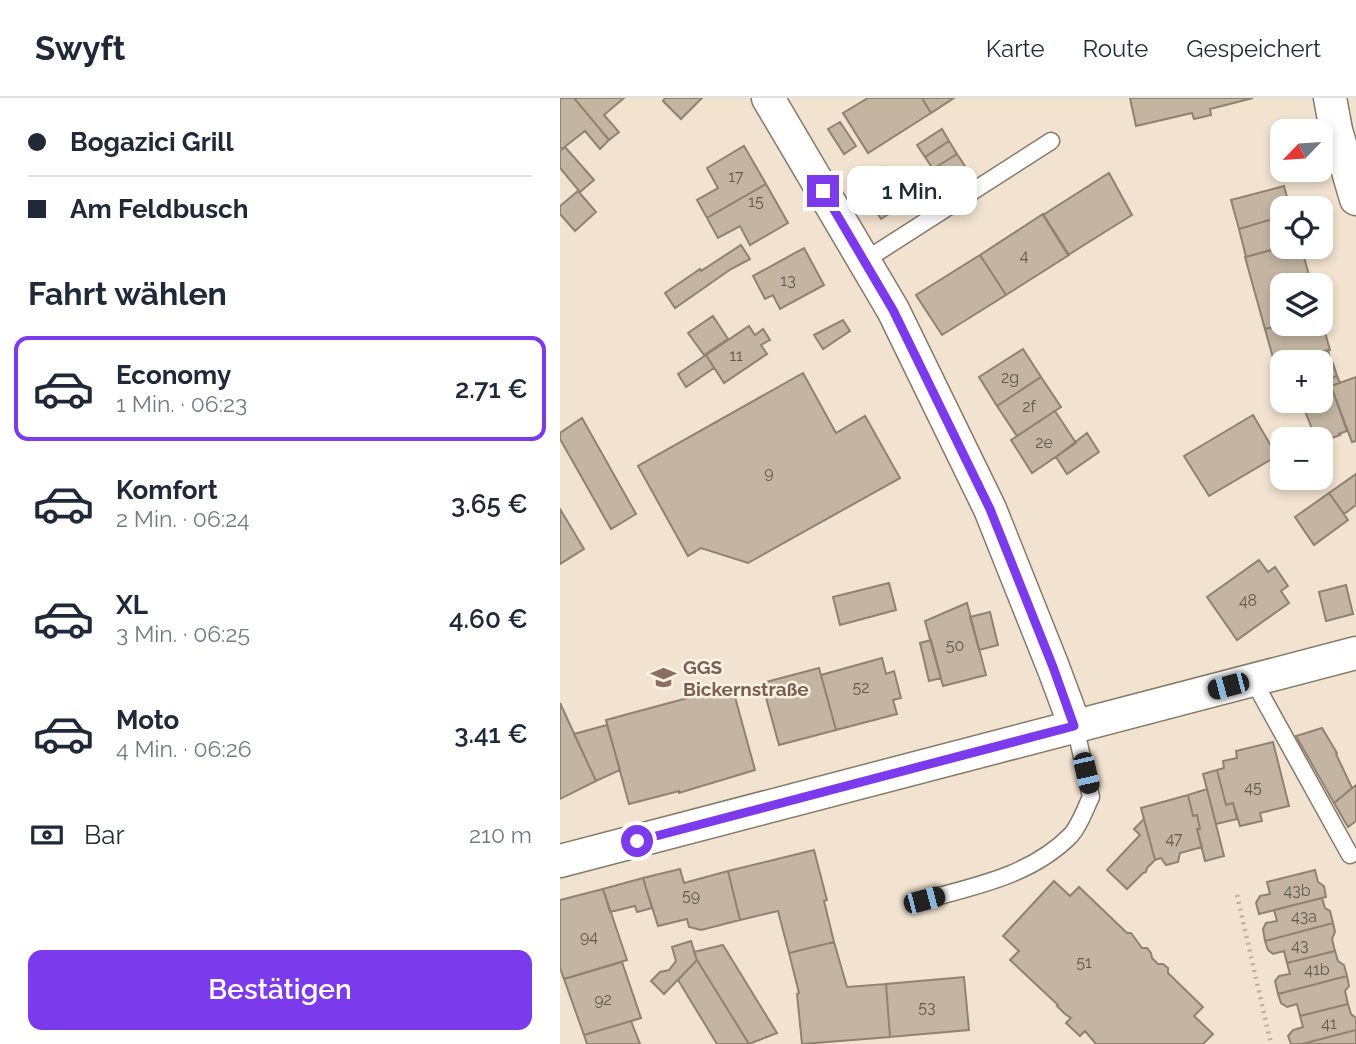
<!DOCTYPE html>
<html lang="de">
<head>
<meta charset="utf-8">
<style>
  body { margin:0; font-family:Raleway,sans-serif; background:#f6f6f7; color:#1f2937; height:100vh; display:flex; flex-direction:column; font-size:26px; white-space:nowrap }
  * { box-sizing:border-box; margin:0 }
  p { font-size:23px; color:#747a83 }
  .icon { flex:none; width:38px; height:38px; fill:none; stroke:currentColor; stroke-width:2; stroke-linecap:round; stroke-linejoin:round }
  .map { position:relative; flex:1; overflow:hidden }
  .drawer { display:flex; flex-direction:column; background:#fff; width:560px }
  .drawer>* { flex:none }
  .guide { display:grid; align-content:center; height:154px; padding:0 28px; background:#fff }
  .needle { width:46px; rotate:245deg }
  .tools { position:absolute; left:710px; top:21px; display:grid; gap:14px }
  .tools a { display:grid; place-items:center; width:63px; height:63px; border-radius:14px; background:#fff; box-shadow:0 4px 10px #0003; font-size:35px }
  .end { position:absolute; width:32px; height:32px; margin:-16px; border:9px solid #7c3aed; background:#fff; box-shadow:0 0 0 4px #fff }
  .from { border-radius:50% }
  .bubble { position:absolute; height:49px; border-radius:14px; background:#fff; box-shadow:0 4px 10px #0003; font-size:23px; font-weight:600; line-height:49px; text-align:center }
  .car { position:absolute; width:21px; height:42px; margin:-21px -10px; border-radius:9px; box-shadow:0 0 5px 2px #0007; background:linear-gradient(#222 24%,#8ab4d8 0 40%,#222 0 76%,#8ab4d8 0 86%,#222 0) }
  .guide b { display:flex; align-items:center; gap:24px; height:66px; font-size:26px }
  .guide b+b { border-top:2px solid #e0e1e3 }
  .guide i { width:18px; height:18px; background:#1f2937 }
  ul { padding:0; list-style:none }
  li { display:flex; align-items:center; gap:21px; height:105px; margin:0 14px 10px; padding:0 14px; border:4px solid transparent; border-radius:14px }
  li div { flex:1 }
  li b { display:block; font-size:26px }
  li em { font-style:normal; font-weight:600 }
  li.current { border-color:#7c3aed }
  li>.icon { width:63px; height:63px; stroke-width:1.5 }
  h2 { padding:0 28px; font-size:32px; line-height:84px }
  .pay { display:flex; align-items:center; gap:18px; height:77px; padding:0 28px; font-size:26px }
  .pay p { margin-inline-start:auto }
  .button { display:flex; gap:14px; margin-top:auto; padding:14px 28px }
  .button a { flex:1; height:80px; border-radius:14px; background:#7c3aed; color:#fff; font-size:28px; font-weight:600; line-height:80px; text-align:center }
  header { display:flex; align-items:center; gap:42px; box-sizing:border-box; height:98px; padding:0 35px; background:#fff; border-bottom:2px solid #e0e1e3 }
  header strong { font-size:33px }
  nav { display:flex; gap:38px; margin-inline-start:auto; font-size:24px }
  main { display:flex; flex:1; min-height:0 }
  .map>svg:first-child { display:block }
  .building { fill:#c3b5a2; stroke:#8f8270; stroke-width:2 }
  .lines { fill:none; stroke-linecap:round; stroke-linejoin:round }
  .service-casing { stroke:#867968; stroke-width:19 }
  .minor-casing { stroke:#867968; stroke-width:35 }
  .path { stroke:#bbaf9f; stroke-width:4.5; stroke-dasharray:2 5; stroke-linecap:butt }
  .service { stroke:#fff; stroke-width:16 }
  .minor { stroke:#fff; stroke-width:32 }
  .route { stroke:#7c3aed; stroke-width:9 }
  .labels { text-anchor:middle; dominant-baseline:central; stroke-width:5; stroke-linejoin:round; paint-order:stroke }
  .number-label { font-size:16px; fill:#625a4f }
  .education-label { font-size:19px; font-weight:bold; fill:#785e54; stroke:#fdf1e1; text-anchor:start }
</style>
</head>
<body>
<header>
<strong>Swyft</strong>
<nav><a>Karte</a><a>Route</a><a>Gespeichert</a></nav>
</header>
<main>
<section class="drawer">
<div class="guide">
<b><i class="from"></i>Bogazici Grill</b>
<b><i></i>Am Feldbusch</b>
</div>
<h2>Fahrt wählen</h2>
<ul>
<li class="current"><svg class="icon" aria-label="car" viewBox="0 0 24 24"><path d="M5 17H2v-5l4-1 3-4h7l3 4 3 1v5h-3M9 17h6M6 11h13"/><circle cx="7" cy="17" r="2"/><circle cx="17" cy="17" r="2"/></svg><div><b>Economy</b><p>1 Min. · 06:23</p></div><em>2.71 €</em></li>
<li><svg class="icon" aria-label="car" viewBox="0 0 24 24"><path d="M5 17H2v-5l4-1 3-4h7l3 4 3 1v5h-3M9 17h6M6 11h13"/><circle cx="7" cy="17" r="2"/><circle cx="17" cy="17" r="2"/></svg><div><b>Komfort</b><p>2 Min. · 06:24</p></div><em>3.65 €</em></li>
<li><svg class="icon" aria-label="car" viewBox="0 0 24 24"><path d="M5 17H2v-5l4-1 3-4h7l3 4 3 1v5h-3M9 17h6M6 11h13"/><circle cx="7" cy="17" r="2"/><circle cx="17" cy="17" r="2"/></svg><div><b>XL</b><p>3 Min. · 06:25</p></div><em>4.60 €</em></li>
<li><svg class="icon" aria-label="car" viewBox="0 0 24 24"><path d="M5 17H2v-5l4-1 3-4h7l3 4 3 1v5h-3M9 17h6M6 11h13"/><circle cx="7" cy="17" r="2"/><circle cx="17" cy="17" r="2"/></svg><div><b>Moto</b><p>4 Min. · 06:26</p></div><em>3.41 €</em></li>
</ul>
<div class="pay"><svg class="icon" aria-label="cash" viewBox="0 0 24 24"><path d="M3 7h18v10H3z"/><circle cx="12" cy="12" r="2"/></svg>Bar<p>210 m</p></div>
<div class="button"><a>Bestätigen</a></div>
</section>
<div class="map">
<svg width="796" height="946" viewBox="0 0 796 946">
  <rect width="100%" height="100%" fill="#f2e3d0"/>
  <path class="building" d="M0,0H14L49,42L40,51L25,33L2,51L0,49Z
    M14,0H64L44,17L59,34L49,42Z
    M105,0H142L121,21L103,3Z
    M308,0H362L371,15L308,55L283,15Z
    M362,0H394L371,15Z
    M570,0H693L650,11L651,17L634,21L632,15L576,28Z
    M280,24L296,48L284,56L268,31Z
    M382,31L389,43L365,59L357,47Z
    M389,43L397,56L373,71L365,59Z
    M184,48L206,86L147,120L137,102L158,90L147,70Z
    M5,49L34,82L20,94L0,70V53Z
    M397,56L405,68L381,83L373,71Z
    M322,69L330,81L305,97L298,85Z
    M549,75L572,117L508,157L483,117Z
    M330,81L338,94L313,109L305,97Z
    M206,86L228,125L190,147L180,128L158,140L147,120Z
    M724,88L730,110H723V118L679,131L671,102Z
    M18,93L36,114L15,133L0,116V108Z
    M338,94L345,106L321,121L313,109Z
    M483,116L509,157L446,197L420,157Z
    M723,118V149L686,159L679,131Z
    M181,147L190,161L171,171L115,210L105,195L140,171L141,173Z
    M723,149H741L752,187H723V226H726L705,231L685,159Z
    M244,150L264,187L220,211L213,197L205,201L193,178Z
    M420,157L446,197L382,237L356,197Z
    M153,218L168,241L144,257L128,235Z
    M761,220L770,252L715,267L705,231L726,226H761Z
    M283,222L290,233L263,251L254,237Z
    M189,228L195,237L203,231L210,242L201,247L207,256L164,285L146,257Z
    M463,251L481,279L437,308L419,279Z
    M768,252L772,266L761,268V264H741L740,260Z
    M146,257L154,270L126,289L118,276Z
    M773,265L777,278L761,284V268Z
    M243,275L276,335L305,318L340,380L188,465L141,450L128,458L78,368Z
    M777,278L780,285L771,288L787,333L779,336L780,337L761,344V341H756L741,303H761V284Z
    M481,279L501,309L457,338L437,308Z
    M796,279V343L792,344L771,288Z
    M495,313L516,345L472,375L451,342Z
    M693,317L717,358L649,398L624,358Z
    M22,320L76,416L51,431L0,341V335Z
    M527,335L539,354L507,376L496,359Z
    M796,376V407L784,416L769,395Z
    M769,395L788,422L754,447L735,419Z
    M0,411L24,451L0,466Z
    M699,462L708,474L715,469L728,488L721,493L729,505L677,542L647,499Z
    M329,485L336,512L280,527L273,499Z
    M786,487L793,516L766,523L759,494Z
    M407,505L426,577L383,588L365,523Z
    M430,514L438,547L419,552L410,519Z
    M371,542L381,580L369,583L360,545Z
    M322,560L326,576L334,573L341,600L333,602L337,616L276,632L261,577Z
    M259,570L276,632L219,647L202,585Z
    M172,588L195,672L119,695V693L69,706L46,622Z
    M0,605L36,683L0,701Z
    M47,627L60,672L36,683L14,636Z
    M762,630L777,655L776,656L792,690L774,705L736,638Z
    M713,644L729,708L700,715L702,723L680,728L673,705L666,707L657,672L664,670L663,663L677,660L676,653Z
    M657,672L666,707L673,705L677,721L656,726L643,676Z
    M796,687V723L788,729L774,705Z
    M647,691L664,758L645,763L637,731H640L637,717L633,718L628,697Z
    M628,697L633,718L637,717L640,731H637L642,749L620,755L618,764L606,767L601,760L595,762L581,710Z
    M584,721L595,762L587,770L586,774L583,775L567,791L547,772L580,737L574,731Z
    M254,752L267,802L264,803L274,844L229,855L218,813L180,822L168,773Z
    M120,771L124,785L168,773L180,822L141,832L129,829L127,821L98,828L83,780Z
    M755,772L758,784L764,788L766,799L699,816L696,805L700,798L710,796L707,784Z
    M83,780L92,810L77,814L75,808L50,814L43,791Z
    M494,783L510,798L519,789L567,835H571L582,850H587L591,855L592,860L598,866H603L608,870V875L643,909L634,918L653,936L643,946H536L525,933L520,938L506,925L511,920L505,916L497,908L498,907L450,862L459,853L443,838Z
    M43,791L67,862L4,881L0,870V802Z
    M762,800L765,810L770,813L773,825L705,843L703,831L706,825L717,823L714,812Z
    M773,825L775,834L772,841L775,853L727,865L724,853L713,856L708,852L705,843Z
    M131,843L137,862L104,896L91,883L100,874L109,872L116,863L112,849Z
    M274,844L287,889L326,886L330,939L242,946L237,896L239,895L229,855Z
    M163,847L217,935L189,946L137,862L134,854Z
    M775,853L778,863L784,867L787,878L718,896L715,883L719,878L730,876L727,865Z
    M137,862L189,946H157L118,882Z
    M62,864L81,920L24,937L4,881Z
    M787,878L789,888L785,893L788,906L740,918L737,906L727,909L721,905L718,896Z
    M404,879L409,932L330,939L326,886Z
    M788,906L791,916L796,920V932L742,946H731L728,938L733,932L743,929L740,918Z
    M71,923L80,946H27L24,937Z
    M796,932V946H742Z"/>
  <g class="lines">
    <defs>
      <path id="service" d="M304,163L491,43
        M693,582L790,757
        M364,802C416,788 472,777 511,737C520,727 525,711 531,699L515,628"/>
      <path id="minor" d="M208,0L333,212L430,411L493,569L515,628
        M770,0L776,32L796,101
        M0,763L796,555"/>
    </defs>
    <use href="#service" class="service-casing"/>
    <use href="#minor" class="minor-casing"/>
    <path class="path" d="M677,797L711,946"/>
    <use href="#service" class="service"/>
    <use href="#minor" class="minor"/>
  </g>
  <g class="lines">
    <path class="route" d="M77,743L514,628L493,569L430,411L333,212L263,93"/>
  </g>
  <defs>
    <symbol id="school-bare" viewBox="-9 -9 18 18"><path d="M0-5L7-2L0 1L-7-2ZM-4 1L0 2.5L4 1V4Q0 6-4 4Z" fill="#8d6e63" stroke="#fdf1e1" stroke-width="2.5" paint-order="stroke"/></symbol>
  </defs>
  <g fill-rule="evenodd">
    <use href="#school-bare" x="86" y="562" width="35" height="35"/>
  </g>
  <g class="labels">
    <g class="number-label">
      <text x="176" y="78">17</text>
      <text x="196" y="103">15</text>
      <text x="464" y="157">4</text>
      <text x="228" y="182">13</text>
      <text x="176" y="257">11</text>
      <text x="450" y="279">2g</text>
      <text x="469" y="308">2f</text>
      <text x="484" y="344">2e</text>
      <text x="209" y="374">9</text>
      <text x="688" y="502">48</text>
      <text x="395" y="547">50</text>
      <text x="301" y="589">52</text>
      <text x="693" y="689">45</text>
      <text x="614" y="740">47</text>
      <text x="737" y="792">43b</text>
      <text x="131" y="797">59</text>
      <text x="744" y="818">43a</text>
      <text x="29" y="838">94</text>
      <text x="740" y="847">43</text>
      <text x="524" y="864">51</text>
      <text x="757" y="871">41b</text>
      <text x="43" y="901">92</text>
      <text x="367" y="909">53</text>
      <text x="769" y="925">41</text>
    </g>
    <g class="education-label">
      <text x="123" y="569">GGS<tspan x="123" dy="22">Bickernstraße</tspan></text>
    </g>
  </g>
</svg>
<div class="tools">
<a><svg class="needle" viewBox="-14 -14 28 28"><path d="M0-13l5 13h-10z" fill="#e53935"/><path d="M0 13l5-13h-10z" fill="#747a83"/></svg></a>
<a><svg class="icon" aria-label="locate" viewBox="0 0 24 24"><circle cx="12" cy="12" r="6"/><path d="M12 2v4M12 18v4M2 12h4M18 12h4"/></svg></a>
<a><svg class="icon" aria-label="layers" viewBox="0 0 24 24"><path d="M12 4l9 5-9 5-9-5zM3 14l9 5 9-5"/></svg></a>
<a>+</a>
<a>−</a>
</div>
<i class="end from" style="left:77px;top:743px"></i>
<i class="end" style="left:263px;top:93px"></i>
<div class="bubble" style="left:287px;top:68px;width:130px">1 Min.</div>
<i class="car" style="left:668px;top:588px;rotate:255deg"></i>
<i class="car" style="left:526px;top:675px;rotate:167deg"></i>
<i class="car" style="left:364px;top:802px;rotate:75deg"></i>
</div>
</main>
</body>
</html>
